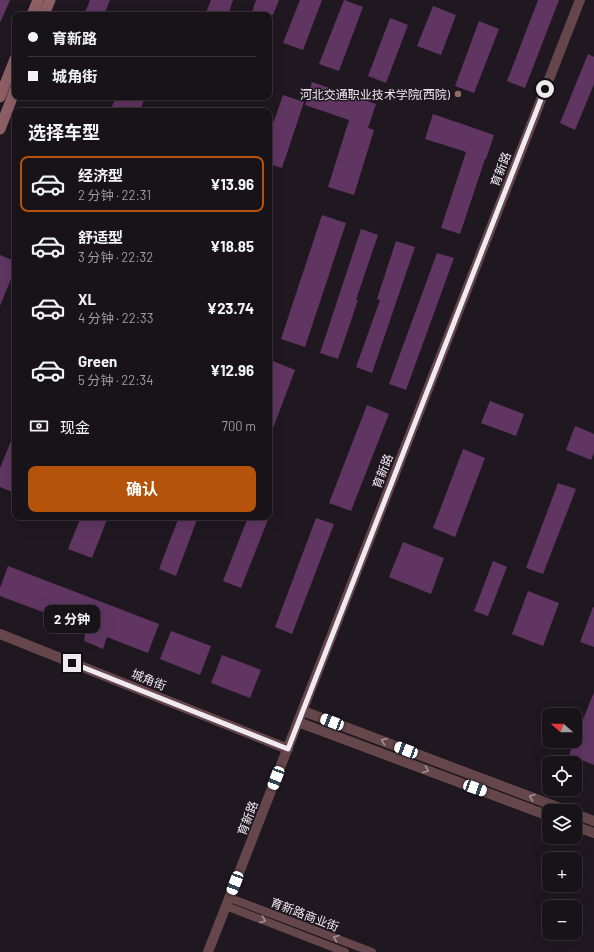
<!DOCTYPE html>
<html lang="zh">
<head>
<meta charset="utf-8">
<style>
  body { margin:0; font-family:Barlow,"Noto Sans SC",sans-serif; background:#252026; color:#f1f3f6; height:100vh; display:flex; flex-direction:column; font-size:15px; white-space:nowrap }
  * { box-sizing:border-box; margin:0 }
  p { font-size:13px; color:#9f9ea2 }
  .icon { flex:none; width:22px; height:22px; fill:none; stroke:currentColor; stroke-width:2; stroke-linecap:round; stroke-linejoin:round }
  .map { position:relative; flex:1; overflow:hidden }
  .details { position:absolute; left:12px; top:108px; width:260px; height:412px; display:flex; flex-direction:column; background:#181219; border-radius:8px; box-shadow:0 4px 16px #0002,0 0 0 1px #363238 }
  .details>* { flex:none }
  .guide { position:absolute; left:12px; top:12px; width:260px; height:88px; border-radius:8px; box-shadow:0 4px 16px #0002,0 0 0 1px #363238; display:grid; align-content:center; height:88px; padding:0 16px; background:#181219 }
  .needle { width:26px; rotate:291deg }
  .fabs { position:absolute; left:542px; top:708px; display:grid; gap:8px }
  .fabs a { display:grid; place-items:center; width:40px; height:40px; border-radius:8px; background:#181219; box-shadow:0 4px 16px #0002,0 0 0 1px #363238; font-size:20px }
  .end { position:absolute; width:18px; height:18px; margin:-9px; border:5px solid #efe9f0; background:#111; box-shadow:0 0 0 2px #111 }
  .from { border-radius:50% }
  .bubble { position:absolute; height:28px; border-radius:8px; background:#181219; box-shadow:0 4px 16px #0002,0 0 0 1px #363238; font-size:13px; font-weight:700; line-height:28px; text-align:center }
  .car { position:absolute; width:12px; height:24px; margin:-12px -6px; border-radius:5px; box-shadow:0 0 3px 1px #0007; background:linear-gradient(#fff 24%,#345 0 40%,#fff 0 76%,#345 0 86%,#fff 0) }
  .guide b { display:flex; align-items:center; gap:14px; height:38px; font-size:15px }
  .guide b+b { border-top:1px solid #363238 }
  .guide i { width:10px; height:10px; background:#f1f3f6 }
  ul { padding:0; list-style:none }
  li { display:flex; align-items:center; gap:12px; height:56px; margin:0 8px 6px; padding:0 8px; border:2px solid transparent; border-radius:8px }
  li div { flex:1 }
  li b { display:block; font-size:15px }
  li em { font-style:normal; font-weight:700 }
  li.active { border-color:#b45309 }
  li>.icon { width:36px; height:36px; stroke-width:1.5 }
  h2 { padding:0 16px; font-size:18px; line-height:48px }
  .pay { display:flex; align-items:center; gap:10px; height:44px; padding:0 16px; font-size:15px }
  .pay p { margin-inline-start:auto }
  .button { display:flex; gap:8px; margin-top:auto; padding:8px 16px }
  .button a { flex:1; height:46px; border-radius:8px; background:#b45309; color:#fff; font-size:16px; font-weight:700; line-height:46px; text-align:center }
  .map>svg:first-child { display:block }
  .building { fill:#603562 }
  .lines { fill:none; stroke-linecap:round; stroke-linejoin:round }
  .minor { stroke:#65474b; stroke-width:8 }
  .tertiary { stroke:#65474b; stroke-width:10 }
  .secondary { stroke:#8f6066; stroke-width:11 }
  .oneway { stroke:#a39095 }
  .route { stroke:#efe9f0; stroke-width:5 }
  .education-dot { fill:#8d6e63; stroke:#201821; stroke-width:1.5 }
  .labels { text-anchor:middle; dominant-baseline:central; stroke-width:3; stroke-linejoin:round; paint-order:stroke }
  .poi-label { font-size:12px; fill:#efe9f0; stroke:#201821; text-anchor:end }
  .street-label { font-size:12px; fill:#efe9f0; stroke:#201821 }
</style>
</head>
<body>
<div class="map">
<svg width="594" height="952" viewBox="0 0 594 952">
  <rect width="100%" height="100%" fill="#201821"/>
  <path class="building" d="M0,0H10L0,23Z
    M90,0H110L104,15H84Z
    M211,0H233L228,15H205Z
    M256,0H279L273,15H251Z
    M300,0H322L303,50L283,43Z
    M344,0L363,7L339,71L319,64Z
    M538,0H559L525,88L507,81Z
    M433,6L456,15L441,55L417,46Z
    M390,18L408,25L386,83L368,76Z
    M479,21L499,29L474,93L455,86Z
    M588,54L594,57V84L575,130L560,123Z
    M312,82L376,104L368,128L374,130L354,195L328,187L349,120L305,105Z
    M283,95L304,102L282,168L269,164V135Z
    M116,97H145L140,111H110Z
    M433,114L494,135L486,159H485L460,234L441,228L466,152L425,139Z
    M322,215L346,223L305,347L281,339Z
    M361,229L378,235L356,300H358L338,359L320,353Z
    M396,241L415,247L372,373L356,367L380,300L377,299Z
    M437,253L454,258L406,390L389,384Z
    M0,255L15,261V269L0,306Z
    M273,361L295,370L270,436L269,373Z
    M490,401L524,414L516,436L481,423Z
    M367,405L389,414L351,511L329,503Z
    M575,426L594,434V453L591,460L566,450Z
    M15,431V493L0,487V468Z
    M463,449L485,458L455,537L433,528Z
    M558,483L576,489L543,574L526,568Z
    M81,517H108L92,558L68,549Z
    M179,517H198L176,576L159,569Z
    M248,517H269L241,588L223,581Z
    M316,518L334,524L292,634L275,627Z
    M403,542L444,558L431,594L389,577Z
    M493,561L507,567L488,616L474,611Z
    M8,566L159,624L148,653L107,637L103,649L84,641L85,634L84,627L73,621L63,625L60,632L43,626L48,614L0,596V588Z
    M528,591L559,603L543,646L512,634Z
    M593,607H594V647L580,642Z
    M171,631L211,646L200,675L160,659Z
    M222,655L261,670L250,698L211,683Z
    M594,692V765L569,755Z"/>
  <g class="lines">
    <path class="minor" d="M230,898L372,952
      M226,906L345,952"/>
    <path class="tertiary" d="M0,634L288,749
      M303,711L568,811
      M298,722L549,816
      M575,814L594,821
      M575,826L594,833
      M208,952L580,0"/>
    <path class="secondary" d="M32,15L38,0
      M44,15L50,0
      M0,97L15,59
      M0,129L15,90"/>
  </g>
  <defs><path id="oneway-chevron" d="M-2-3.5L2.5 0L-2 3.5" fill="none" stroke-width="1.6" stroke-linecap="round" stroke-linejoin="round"/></defs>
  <g class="oneway">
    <use href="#oneway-chevron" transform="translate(384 741) rotate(-159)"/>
    <use href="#oneway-chevron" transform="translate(426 770) rotate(21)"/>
    <use href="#oneway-chevron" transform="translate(532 797) rotate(-159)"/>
    <use href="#oneway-chevron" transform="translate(263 920) rotate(21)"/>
    <use href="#oneway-chevron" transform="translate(336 938) rotate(-159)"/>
  </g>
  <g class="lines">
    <path class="route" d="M72,663L288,749L545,89"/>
  </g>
  <circle class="education-dot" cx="458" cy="94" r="4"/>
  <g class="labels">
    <g class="poi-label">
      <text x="450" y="94">河北交通职业技术学院(西院)</text>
    </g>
    <g class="street-label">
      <text transform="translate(500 169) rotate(-69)">育新路</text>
      <text transform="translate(382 471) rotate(-69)">育新路</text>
      <text transform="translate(149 679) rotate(22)">城角街</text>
      <text transform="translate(247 818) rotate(-69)">育新路</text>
      <text transform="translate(305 914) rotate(21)">育新路商业街</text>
    </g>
  </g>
</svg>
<div class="fabs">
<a><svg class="needle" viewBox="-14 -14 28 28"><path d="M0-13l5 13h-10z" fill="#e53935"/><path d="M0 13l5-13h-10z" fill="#9f9ea2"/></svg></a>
<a><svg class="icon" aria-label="locate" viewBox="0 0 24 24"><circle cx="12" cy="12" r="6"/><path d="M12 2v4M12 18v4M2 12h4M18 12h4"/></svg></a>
<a><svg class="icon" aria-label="layers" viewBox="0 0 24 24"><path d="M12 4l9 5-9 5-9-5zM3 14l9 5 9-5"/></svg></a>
<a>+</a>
<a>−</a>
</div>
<i class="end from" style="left:545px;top:89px"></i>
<i class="end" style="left:72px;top:663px"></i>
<div class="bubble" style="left:44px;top:605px;width:56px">2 分钟</div>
<i class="car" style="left:332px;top:722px;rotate:291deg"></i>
<i class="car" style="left:406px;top:750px;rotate:291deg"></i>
<i class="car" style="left:276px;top:778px;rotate:201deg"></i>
<i class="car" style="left:475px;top:788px;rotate:110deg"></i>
<i class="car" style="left:235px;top:883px;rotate:201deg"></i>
<div class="guide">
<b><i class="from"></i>育新路</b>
<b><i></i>城角街</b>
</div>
<section class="details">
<h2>选择车型</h2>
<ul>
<li class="active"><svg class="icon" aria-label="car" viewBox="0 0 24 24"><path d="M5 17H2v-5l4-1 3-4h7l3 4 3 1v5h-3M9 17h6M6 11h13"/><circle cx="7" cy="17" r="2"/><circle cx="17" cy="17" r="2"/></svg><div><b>经济型</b><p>2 分钟 · 22:31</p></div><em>¥13.96</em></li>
<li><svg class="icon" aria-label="car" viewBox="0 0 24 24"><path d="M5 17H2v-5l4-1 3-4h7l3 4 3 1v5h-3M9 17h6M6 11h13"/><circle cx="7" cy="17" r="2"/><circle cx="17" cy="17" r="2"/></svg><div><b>舒适型</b><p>3 分钟 · 22:32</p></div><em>¥18.85</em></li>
<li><svg class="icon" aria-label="car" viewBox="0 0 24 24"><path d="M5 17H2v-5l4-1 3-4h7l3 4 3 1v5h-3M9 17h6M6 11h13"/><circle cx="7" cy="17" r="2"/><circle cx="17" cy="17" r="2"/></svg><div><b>XL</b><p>4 分钟 · 22:33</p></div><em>¥23.74</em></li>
<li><svg class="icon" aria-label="car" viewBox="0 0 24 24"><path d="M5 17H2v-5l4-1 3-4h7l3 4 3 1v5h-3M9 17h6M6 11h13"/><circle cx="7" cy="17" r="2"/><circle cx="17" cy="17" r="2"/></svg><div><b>Green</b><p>5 分钟 · 22:34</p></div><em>¥12.96</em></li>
</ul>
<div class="pay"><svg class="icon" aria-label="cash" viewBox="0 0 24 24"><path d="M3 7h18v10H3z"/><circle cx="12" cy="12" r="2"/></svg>现金<p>700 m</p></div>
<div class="button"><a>确认</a></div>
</section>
</div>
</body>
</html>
